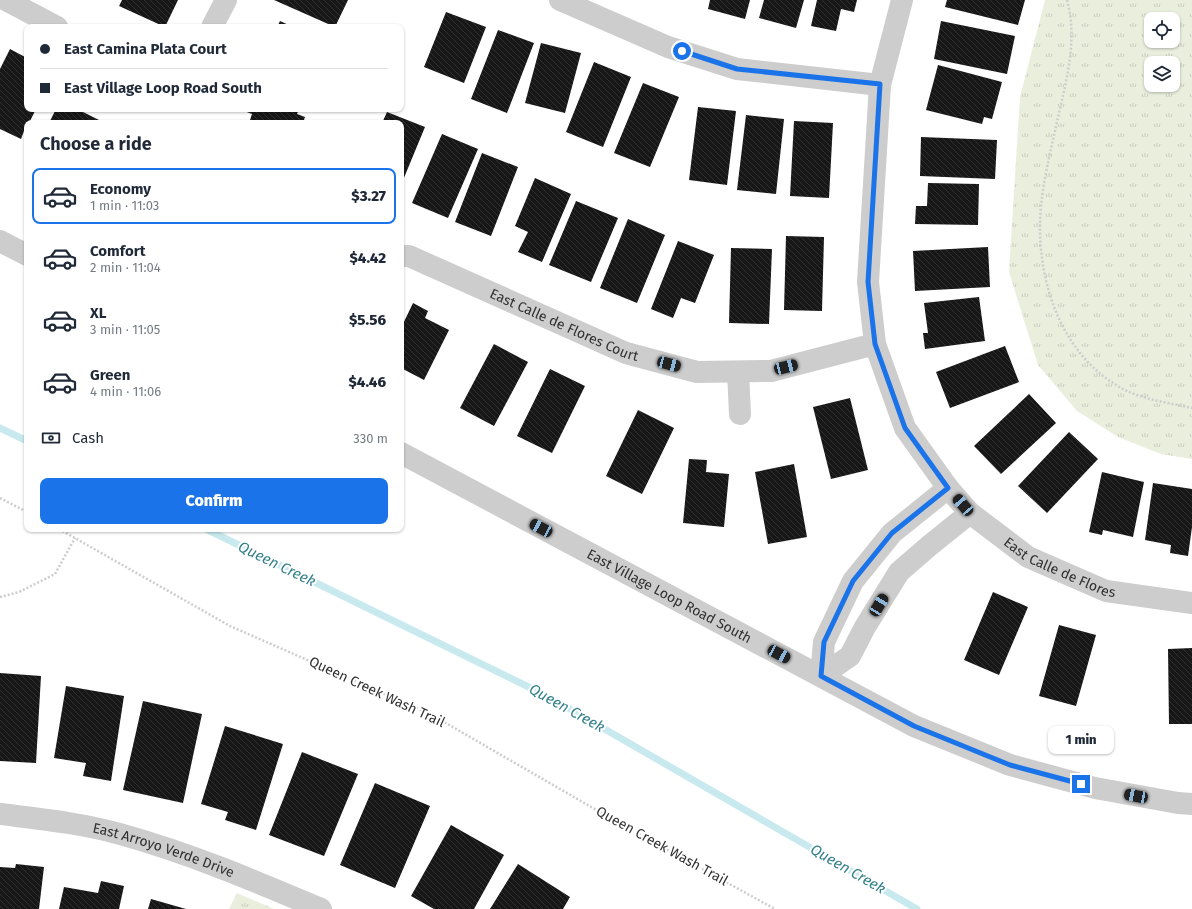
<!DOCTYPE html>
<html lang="en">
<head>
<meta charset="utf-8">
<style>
  body { margin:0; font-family:"Fira Sans",sans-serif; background:#f6f6f7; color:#1f2937; height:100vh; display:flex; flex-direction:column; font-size:15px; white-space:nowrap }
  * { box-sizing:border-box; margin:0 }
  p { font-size:13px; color:#747a83 }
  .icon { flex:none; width:22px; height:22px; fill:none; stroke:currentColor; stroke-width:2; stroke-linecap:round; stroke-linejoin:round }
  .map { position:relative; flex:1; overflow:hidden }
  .sheet { position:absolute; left:24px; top:120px; width:380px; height:412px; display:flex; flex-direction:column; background:#fff; border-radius:8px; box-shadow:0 1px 3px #0004 }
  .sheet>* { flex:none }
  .top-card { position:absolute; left:24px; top:24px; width:380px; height:88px; border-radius:8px; box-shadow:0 1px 3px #0004; display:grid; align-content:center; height:88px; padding:0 16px; background:#fff }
  .tools { position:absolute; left:1144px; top:12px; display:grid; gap:8px }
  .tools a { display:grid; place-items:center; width:36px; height:36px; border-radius:8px; background:#fff; box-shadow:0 1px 3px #0004; font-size:20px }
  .end { position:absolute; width:18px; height:18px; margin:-9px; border:5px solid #1a73e8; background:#fff; box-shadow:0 0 0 2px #fff }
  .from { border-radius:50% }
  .bubble { position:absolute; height:28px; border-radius:8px; background:#fff; box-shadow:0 1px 3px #0004; font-size:13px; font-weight:800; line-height:28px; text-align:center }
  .car { position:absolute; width:12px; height:24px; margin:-12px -6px; border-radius:5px; box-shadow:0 0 3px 1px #0007; background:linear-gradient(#222 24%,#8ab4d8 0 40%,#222 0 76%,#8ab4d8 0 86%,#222 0) }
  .top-card b { display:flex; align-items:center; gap:14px; height:38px; font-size:15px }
  .top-card b+b { border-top:1px solid #e0e1e3 }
  .top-card i { width:10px; height:10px; background:#1f2937 }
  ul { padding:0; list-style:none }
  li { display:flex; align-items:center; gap:12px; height:56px; margin:0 8px 6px; padding:0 8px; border:2px solid transparent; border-radius:8px }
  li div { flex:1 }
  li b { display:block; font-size:15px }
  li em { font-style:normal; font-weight:800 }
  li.selected { border-color:#1a73e8 }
  li>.icon { width:36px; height:36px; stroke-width:1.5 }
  h2 { padding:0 16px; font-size:18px; line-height:48px }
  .pay { display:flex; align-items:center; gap:10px; height:44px; padding:0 16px; font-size:15px }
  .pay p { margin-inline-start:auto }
  .cta { display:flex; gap:8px; margin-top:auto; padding:8px 16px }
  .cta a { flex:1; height:46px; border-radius:8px; background:#1a73e8; color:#fff; font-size:16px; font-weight:800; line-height:46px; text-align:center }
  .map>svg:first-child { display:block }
  .grass { fill:url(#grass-tufts); fill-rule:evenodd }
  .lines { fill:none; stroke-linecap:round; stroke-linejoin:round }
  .stream { stroke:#c8eaef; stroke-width:7 }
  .building { fill:url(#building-back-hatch) }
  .path { stroke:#cdcdcd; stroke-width:2.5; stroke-dasharray:2 2; stroke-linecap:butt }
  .minor { stroke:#cdcdcd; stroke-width:22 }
  .route { stroke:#1a73e8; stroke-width:5 }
  .labels { text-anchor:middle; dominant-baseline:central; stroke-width:4; stroke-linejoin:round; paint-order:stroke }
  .street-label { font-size:14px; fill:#303030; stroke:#fff }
  .water-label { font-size:15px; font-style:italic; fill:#33808b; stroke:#fff }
</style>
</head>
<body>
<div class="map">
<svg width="1192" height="909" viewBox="0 0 1192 909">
  <defs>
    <pattern id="grass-tufts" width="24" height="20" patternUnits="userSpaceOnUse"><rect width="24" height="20" fill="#eaeedd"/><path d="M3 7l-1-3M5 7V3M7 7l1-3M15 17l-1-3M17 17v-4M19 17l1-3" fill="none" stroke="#c9ccbe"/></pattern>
    <pattern id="building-back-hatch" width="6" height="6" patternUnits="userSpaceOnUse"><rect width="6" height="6" fill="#171717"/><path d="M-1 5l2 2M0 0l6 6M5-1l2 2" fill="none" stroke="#303030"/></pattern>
  </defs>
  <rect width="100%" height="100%" fill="#fff"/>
  <path class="grass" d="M1045,0H1192V459L1161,454L1118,437L1077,411L1038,365L1009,272L1020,97ZM1151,19H1173V41H1151ZM1151,63H1173V85H1151Z
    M237,893L274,909H229Z"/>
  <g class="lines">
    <path class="stream" d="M0,428L27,441
      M206,529L549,697L917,909"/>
  </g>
  <path class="building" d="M122,0H178L165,27L119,6Z
    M274,0H348L335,27Z
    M710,0H750L745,19L708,9Z
    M764,0H804L796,28L759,18Z
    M817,0H857L854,12L841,9L836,31L811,26Z
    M947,0H1025L1018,25L945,7Z
    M446,12L486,27L464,83L424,67Z
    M280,21L293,27H277Z
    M941,21L1015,36L1007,74L934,59Z
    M498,30L534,43L507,113L471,99Z
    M541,43L581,53L565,113L525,103Z
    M10,49L27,58V75L25,80L27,81V109H36L29,123H27L21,139L0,129V69Z
    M594,62L631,77L603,147L566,132Z
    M938,65L1002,82L992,119L984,117L982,124L926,110Z
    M643,83L679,97L650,167L614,153Z
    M698,107L736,111L727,185L689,180Z
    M56,109H77L105,123H49Z
    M239,109H299L297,114L305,117L303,123H249L252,114Z
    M387,112L425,127L401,185V123H382Z
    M746,115L784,119L776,194L737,190Z
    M794,121L833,123L829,198L790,196Z
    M442,134L478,149L448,218L412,203Z
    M921,137L997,140L995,179L920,176Z
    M482,153L518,167L491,236L455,222Z
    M535,178L571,194L542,262L518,252L528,232L515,226Z
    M928,183L979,184L978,225L915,224L916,206H927Z
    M576,201L618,218L591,282L549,265Z
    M628,219L665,235L637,303L600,288Z
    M786,236L824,237L822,311L784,310Z
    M678,241L714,255L695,303L681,298L673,318L651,309Z
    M988,247L990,287L915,291L913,251Z
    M731,248L772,249L769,324L729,323Z
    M979,297L985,341L925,349L923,333H928L924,303Z
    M413,303L428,311L425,318L449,330L424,380L401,368V328Z
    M494,344L528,362L494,426L460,408Z
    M1005,346L1019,382L950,408L936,372Z
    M550,369L585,386L552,453L517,436Z
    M1029,394L1056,423L1001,474L974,446Z
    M850,398L868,470L831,479L813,407Z
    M638,410L674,428L642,494L606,476Z
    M1069,432L1098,459L1047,513L1018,486Z
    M689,459L707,460L706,472L729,474L724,527L683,523Z
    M794,464L807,537L768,544L755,472Z
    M1102,472L1144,482L1133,537L1103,530L1102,535L1089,532Z
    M1153,483L1192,489V527L1188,556L1170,553L1171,545L1145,540Z
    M993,592L1028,607L999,675L964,660Z
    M1059,625L1096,635L1076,706L1039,696Z
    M1192,648V724H1169L1168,649Z
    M0,673L41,676L36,763L0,761Z
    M66,686L124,696L111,781L83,776L86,763L54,758Z
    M143,701L202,714L183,803L123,790Z
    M225,726L283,744L256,830L225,820L228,812L201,804Z
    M302,752L358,774L324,856L269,835Z
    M375,783L430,806L395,888L340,865Z
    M451,825L504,855L474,909H434L411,896Z
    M16,864L44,867L39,909H0V867L15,868Z
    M518,864L570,897L563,909H490Z
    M101,881L124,886L119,909H59L64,887L98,893Z
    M151,899L186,909H148Z"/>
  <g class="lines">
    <path class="path" d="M1067,0C1079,44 1064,88 1055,131C1048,162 1040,195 1040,227C1040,291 1065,359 1125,390C1145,400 1170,403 1192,408
      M0,498L27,512
      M59,529L230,626L430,714L631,830L775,909
      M0,597L19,592L55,574L75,538"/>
    <g class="minor">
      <path d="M6,0L57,27"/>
      <path d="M560,0L668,47L737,69L880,85"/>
      <path id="s1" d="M902,0L880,85L868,282L875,344L905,428L948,488L970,513L1028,557L1106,591L1192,603"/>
      <path d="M212,27L226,0"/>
      <path d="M0,241L27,255"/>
      <path id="s2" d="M401,256H409L626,353L697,372L771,371L875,344"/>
      <path d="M738,372L740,414"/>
      <path id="s3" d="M401,453L914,726L1010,765L1095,788L1178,803L1192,804"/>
      <path d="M821,676L824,642L853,581L892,533L948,488"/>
      <path d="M821,676L850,656L865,627L899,572L929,546L970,513"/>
      <path id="s4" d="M0,814C40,819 81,823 120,834C189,853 255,881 321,909"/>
    </g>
  </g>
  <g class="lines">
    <path class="route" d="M682,51L737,69L880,84L868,282L875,344L905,428L948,488L892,533L853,581L824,642L821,676L914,726L1010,765L1081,784"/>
  </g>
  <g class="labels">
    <g class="street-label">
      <text stroke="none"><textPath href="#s2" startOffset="178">East Calle de Flores Court</textPath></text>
      <text stroke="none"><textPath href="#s1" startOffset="650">East Calle de Flores</textPath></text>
      <text stroke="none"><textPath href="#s3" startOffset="304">East Village Loop Road South</textPath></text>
      <text transform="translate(377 692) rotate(25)">Queen Creek Wash Trail</text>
      <text transform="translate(662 846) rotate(29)">Queen Creek Wash Trail</text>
      <text stroke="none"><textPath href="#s4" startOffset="168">East Arroyo Verde Drive</textPath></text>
    </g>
    <g class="water-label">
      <text transform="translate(277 564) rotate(26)">Queen Creek</text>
      <text transform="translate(567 708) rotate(29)">Queen Creek</text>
      <text transform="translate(848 869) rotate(30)">Queen Creek</text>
    </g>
  </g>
</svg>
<div class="tools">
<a><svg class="icon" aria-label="locate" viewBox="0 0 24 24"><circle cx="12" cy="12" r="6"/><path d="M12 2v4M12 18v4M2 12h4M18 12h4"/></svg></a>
<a><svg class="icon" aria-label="layers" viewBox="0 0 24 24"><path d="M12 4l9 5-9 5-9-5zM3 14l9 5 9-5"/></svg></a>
</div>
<i class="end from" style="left:682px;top:51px"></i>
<i class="end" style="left:1081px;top:784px"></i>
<div class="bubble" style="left:1048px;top:726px;width:66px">1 min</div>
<i class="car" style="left:669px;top:364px;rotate:105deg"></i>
<i class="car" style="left:786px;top:367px;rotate:76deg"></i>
<i class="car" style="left:963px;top:505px;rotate:319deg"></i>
<i class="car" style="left:541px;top:528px;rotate:298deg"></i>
<i class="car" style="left:879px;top:605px;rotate:31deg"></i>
<i class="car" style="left:779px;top:654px;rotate:118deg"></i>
<i class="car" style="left:1136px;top:796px;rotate:281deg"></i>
<div class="top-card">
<b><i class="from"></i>East Camina Plata Court</b>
<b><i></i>East Village Loop Road South</b>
</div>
<section class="sheet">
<h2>Choose a ride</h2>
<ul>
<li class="selected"><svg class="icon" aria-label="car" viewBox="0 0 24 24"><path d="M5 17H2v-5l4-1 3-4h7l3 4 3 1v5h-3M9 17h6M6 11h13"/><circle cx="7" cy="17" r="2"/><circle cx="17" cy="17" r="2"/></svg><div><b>Economy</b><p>1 min · 11:03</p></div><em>$3.27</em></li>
<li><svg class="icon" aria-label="car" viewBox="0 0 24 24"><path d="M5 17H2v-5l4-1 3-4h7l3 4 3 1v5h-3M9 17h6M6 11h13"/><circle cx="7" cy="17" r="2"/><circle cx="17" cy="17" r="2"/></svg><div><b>Comfort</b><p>2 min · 11:04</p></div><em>$4.42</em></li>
<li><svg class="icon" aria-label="car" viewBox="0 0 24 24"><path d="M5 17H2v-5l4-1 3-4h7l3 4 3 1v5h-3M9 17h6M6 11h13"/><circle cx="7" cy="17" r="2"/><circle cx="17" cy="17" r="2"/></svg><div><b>XL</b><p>3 min · 11:05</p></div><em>$5.56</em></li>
<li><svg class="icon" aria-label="car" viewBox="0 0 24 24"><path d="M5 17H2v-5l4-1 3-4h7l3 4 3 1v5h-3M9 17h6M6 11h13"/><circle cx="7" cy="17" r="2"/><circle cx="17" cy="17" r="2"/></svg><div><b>Green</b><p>4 min · 11:06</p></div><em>$4.46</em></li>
</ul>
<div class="pay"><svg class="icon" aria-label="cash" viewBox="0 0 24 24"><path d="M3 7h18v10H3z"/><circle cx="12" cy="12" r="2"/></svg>Cash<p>330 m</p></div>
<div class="cta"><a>Confirm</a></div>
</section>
</div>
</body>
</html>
